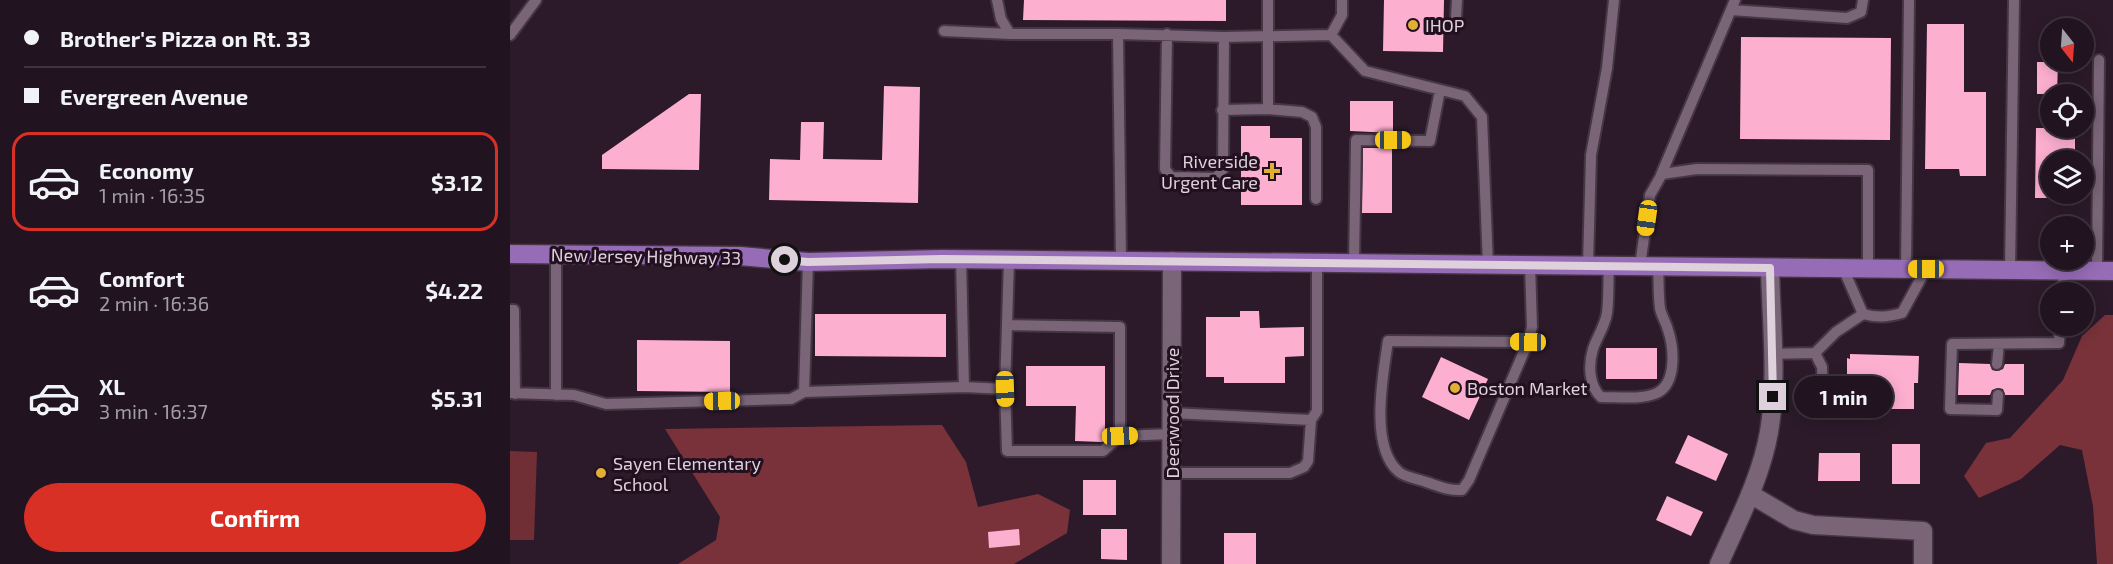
<!DOCTYPE html>
<html lang="en">
<head>
<meta charset="utf-8">
<style>
  body { margin:0; font-family:"Exo 2",sans-serif; background:#2d212d; color:#f1f3f6; height:100vh; display:flex; flex-direction:column; font-size:22px; white-space:nowrap }
  * { box-sizing:border-box; margin:0 }
  p { font-size:20px; color:#a29ea5 }
  .icon { flex:none; width:33px; height:33px; fill:none; stroke:currentColor; stroke-width:2; stroke-linecap:round; stroke-linejoin:round }
  .map { position:relative; flex:1; overflow:hidden }
  .drawer { display:flex; flex-direction:column; background:#211420; width:510px }
  .drawer>* { flex:none }
  .guide { display:grid; align-content:center; height:132px; padding:0 24px; background:#211420 }
  .needle { width:39px; rotate:163deg }
  .controls { position:absolute; left:1530px; top:18px; display:grid; gap:12px }
  .controls a { display:grid; place-items:center; width:54px; height:54px; border-radius:50%; background:#211420; box-shadow:0 3px 15px #0003,0 0 0 2px #3e333e; font-size:30px }
  .end { position:absolute; width:27px; height:27px; margin:-14px; border:8px solid #ded1dc; background:#111; box-shadow:0 0 0 3px #111 }
  .from { border-radius:50% }
  .bubble { position:absolute; height:42px; border-radius:21px; background:#211420; box-shadow:0 3px 15px #0003,0 0 0 2px #3e333e; font-size:20px; font-weight:700; line-height:42px; text-align:center }
  .car { position:absolute; width:18px; height:36px; margin:-18px -9px; border-radius:8px; box-shadow:0 0 4px 2px #0007; background:linear-gradient(#f5c518 24%,#345 0 40%,#f5c518 0 76%,#345 0 86%,#f5c518 0) }
  .guide b { display:flex; align-items:center; gap:21px; height:57px; font-size:22px }
  .guide b+b { border-top:2px solid #3e333e }
  .guide i { width:15px; height:15px; background:#f1f3f6 }
  ul { padding:0; list-style:none }
  li { display:flex; align-items:center; gap:18px; height:99px; margin:0 12px 9px; padding:0 12px; border:3px solid transparent; border-radius:18px }
  li div { flex:1 }
  li b { display:block; font-size:22px }
  li em { font-style:normal; font-weight:700 }
  li.current { border-color:#d93025 }
  li>.icon { width:54px; height:54px; stroke-width:1.5 }
  .button { display:flex; gap:12px; margin-top:auto; padding:12px 24px }
  .button a { flex:1; height:69px; border-radius:36px; background:#d93025; color:#fff; font-size:24px; font-weight:700; line-height:69px; text-align:center }
  main { display:flex; flex:1; min-height:0 }
  .map>svg:first-child { display:block }
  .green { fill:#702e35 }
  .forest { fill:#79323a }
  .building { fill:#fdafd0 }
  .lines { fill:none; stroke-linecap:round; stroke-linejoin:round }
  .lane-casing { stroke:#443643; stroke-width:14 }
  .street-casing { stroke:#443643; stroke-width:21 }
  .primary-casing { stroke:#443643; stroke-width:21 }
  .lane { stroke:#7a6478; stroke-width:10 }
  .street { stroke:#7a6478; stroke-width:18 }
  .primary { stroke:#976cb6; stroke-width:18 }
  .route { stroke:#ded1dc; stroke-width:8 }
  .poi-dot { fill:#e1af34; stroke:#221021; stroke-width:2 }
  .labels { text-anchor:middle; dominant-baseline:central; stroke-width:6; stroke-linejoin:round; paint-order:stroke }
  .poi-label { font-size:18px; fill:#ded1dc; stroke:#221021; text-anchor:start }
  .street-label { font-size:18px; fill:#ded1dc; stroke:#221021 }
</style>
</head>
<body>
<main>
<section class="drawer">
<div class="guide">
<b><i class="from"></i>Brother's Pizza on Rt. 33</b>
<b><i></i>Evergreen Avenue</b>
</div>
<ul>
<li class="current"><svg class="icon" aria-label="car" viewBox="0 0 24 24"><path d="M5 17H2v-5l4-1 3-4h7l3 4 3 1v5h-3M9 17h6M6 11h13"/><circle cx="7" cy="17" r="2"/><circle cx="17" cy="17" r="2"/></svg><div><b>Economy</b><p>1 min · 16:35</p></div><em>$3.12</em></li>
<li><svg class="icon" aria-label="car" viewBox="0 0 24 24"><path d="M5 17H2v-5l4-1 3-4h7l3 4 3 1v5h-3M9 17h6M6 11h13"/><circle cx="7" cy="17" r="2"/><circle cx="17" cy="17" r="2"/></svg><div><b>Comfort</b><p>2 min · 16:36</p></div><em>$4.22</em></li>
<li><svg class="icon" aria-label="car" viewBox="0 0 24 24"><path d="M5 17H2v-5l4-1 3-4h7l3 4 3 1v5h-3M9 17h6M6 11h13"/><circle cx="7" cy="17" r="2"/><circle cx="17" cy="17" r="2"/></svg><div><b>XL</b><p>3 min · 16:37</p></div><em>$5.31</em></li>
</ul>
<div class="button"><a>Confirm</a></div>
</section>
<div class="map">
<svg width="1603" height="564" viewBox="0 0 1603 564">
  <rect width="100%" height="100%" fill="#2c1a2a"/>
  <path class="green" d="M0,451L27,452L24,540H0Z"/>
  <path class="forest" d="M1595,315H1603V564H1587L1583,506L1572,450L1550,445L1511,479L1469,498L1454,476L1476,443L1500,438L1553,380L1572,336Z
    M432,425L456,462L468,507L528,494L560,510L557,533L504,564H168L206,540L210,517L155,429Z"/>
  <path class="building" d="M514,0H716V21L513,20Z
    M874,0H934L933,52L873,51Z
    M1417,24H1454V92H1476V176H1450L1449,169H1415Z
    M1231,37L1381,38L1380,140L1230,139Z
    M1527,62H1548L1547,94H1527Z
    M374,86L410,87L408,203L259,200L260,159L290,160L291,122H314L313,159L372,160Z
    M179,94H191L189,170L92,169V155Z
    M840,101H883V133L840,131Z
    M731,126H760V138H792V205H731Z
    M1526,128H1565V160H1540V198H1525Z
    M853,148H882V213H852Z
    M730,311H749L750,328L794,327V356L775,357V383H714V377H696V317H730Z
    M305,314H436V357L305,356Z
    M127,340L220,341V392L127,391Z
    M1096,348H1147V379H1096Z
    M1340,354L1409,356L1408,383H1404V409H1337V358L1340,359Z
    M931,357L978,379L959,420L912,397Z
    M1449,363L1480,364L1482,370L1487,371L1493,369L1495,364H1514V395H1495L1493,389L1488,388L1482,390L1480,395H1448Z
    M516,366H595V440L592,442L565,441L566,406H516Z
    M1178,435L1218,454L1206,481L1165,463Z
    M1382,444H1410V484H1382Z
    M1309,453H1350V481H1308Z
    M573,480H606V515H573Z
    M1157,496L1193,512L1181,536L1146,520Z
    M509,529L510,545L479,548L478,532Z
    M591,529H617V560L591,559Z
    M714,533H746V564H714Z"/>
  <g class="lines">
    <defs>
      <path id="lane" d="M487,0L491,19L500,34
        M758,0V109L792,112L802,117L806,127V199
        M1221,10L1337,18L1351,12L1353,0
        M946,18L947,0
        M434,31L500,34H608
        M657,34L655,169L661,177L706,178L713,169L714,37
        M0,35L26,0
        M821,35L832,15V0
        M712,110L758,109
        M1151,175L1225,0
        M451,259L454,387
        M611,261L608,34L714,37L821,35L855,71L955,96L972,117L978,265
        M844,264L846,140L920,141L930,90
        M1078,266L1081,155L1097,68L1104,0
        M1099,266C1098,281 1099,298 1097,313C1095,326 1087,337 1083,349C1078,365 1079,386 1091,397C1108,397 1131,400 1147,393C1167,383 1164,348 1158,330C1156,322 1151,315 1150,308C1148,294 1149,280 1148,266
        M1130,266L1140,195L1152,174L1187,169L1358,170V268
        M1333,268L1353,314C1367,318 1378,317 1392,313L1416,269
        M1396,269L1399,0
        M1500,270L1504,0
        M1587,271L1589,60
        M1552,292L1555,270
        M0,310H4L5,394
        M497,325L610,327V436L661,434
        M1018,342L878,341C873,375 859,447 889,472C895,477 908,479 916,482C928,486 939,491 952,490L959,480L1018,342L1022,327L1020,265
        M1305,353L1326,332L1353,314
        M1262,354L1305,353L1312,367L1313,404
        M1487,364L1489,344
        M495,389L497,451H593L610,436
        M294,392L298,262
        M0,393L64,395L96,404L281,399L294,392L454,387L495,389L499,260
        M46,395V254
        M1488,395L1487,410L1440,409L1442,344L1549,343L1550,326
        M662,413L801,420
        M661,473H780L794,467L798,461L801,420L807,411V263"/>
      <path id="street" d="M1240,494L1284,520L1303,525L1413,531V564
        M661,564L662,261
        M1209,564C1228,521 1251,478 1259,432C1268,380 1261,320 1260,268"/>
      <path id="primary" d="M0,254L230,256L298,262L432,259L1603,271"/>
    </defs>
    <use href="#lane" class="lane-casing"/>
    <use href="#street" class="street-casing"/>
    <use href="#primary" class="primary-casing"/>
    <use href="#lane" class="lane"/>
    <use href="#street" class="street"/>
    <use href="#primary" class="primary"/>
  </g>
  <g class="lines">
    <path class="route" d="M275,260L298,262L432,259L1260,268L1263,397"/>
  </g>
  <g class="poi-dot">
    <circle cx="903" cy="25" r="6"/>
    <path d="M759 162h6v6h6v6h-6v6h-6v-6h-6v-6h6z"/>
    <circle cx="945" cy="388" r="6"/>
    <circle cx="91" cy="473" r="6"/>
  </g>
  <g class="labels">
    <g class="poi-label">
      <text x="915" y="25">IHOP</text>
      <text x="748" y="161" text-anchor="end">Riverside<tspan x="748" dy="21">Urgent Care</tspan></text>
      <text x="957" y="388">Boston Market</text>
      <text x="103" y="463">Sayen Elementary<tspan x="103" dy="21">School</tspan></text>
    </g>
    <g class="street-label">
      <text transform="translate(136 256) rotate(1)">New Jersey Highway 33</text>
      <text transform="translate(662 413) rotate(-90)">Deerwood Drive</text>
    </g>
  </g>
</svg>
<div class="controls">
<a><svg class="needle" viewBox="-14 -14 28 28"><path d="M0-13l5 13h-10z" fill="#e53935"/><path d="M0 13l5-13h-10z" fill="#a29ea5"/></svg></a>
<a><svg class="icon" aria-label="locate" viewBox="0 0 24 24"><circle cx="12" cy="12" r="6"/><path d="M12 2v4M12 18v4M2 12h4M18 12h4"/></svg></a>
<a><svg class="icon" aria-label="layers" viewBox="0 0 24 24"><path d="M12 4l9 5-9 5-9-5zM3 14l9 5 9-5"/></svg></a>
<a>+</a>
<a>−</a>
</div>
<i class="end from" style="left:275px;top:260px"></i>
<i class="end" style="left:1263px;top:397px"></i>
<div class="bubble" style="left:1284px;top:376px;width:99px">1 min</div>
<i class="car" style="left:883px;top:140px;rotate:90deg"></i>
<i class="car" style="left:1137px;top:218px;rotate:188deg"></i>
<i class="car" style="left:1416px;top:269px;rotate:270deg"></i>
<i class="car" style="left:1018px;top:342px;rotate:271deg"></i>
<i class="car" style="left:495px;top:389px;rotate:178deg"></i>
<i class="car" style="left:212px;top:401px;rotate:269deg"></i>
<i class="car" style="left:610px;top:436px;rotate:88deg"></i>
</div>
</main>
</body>
</html>
